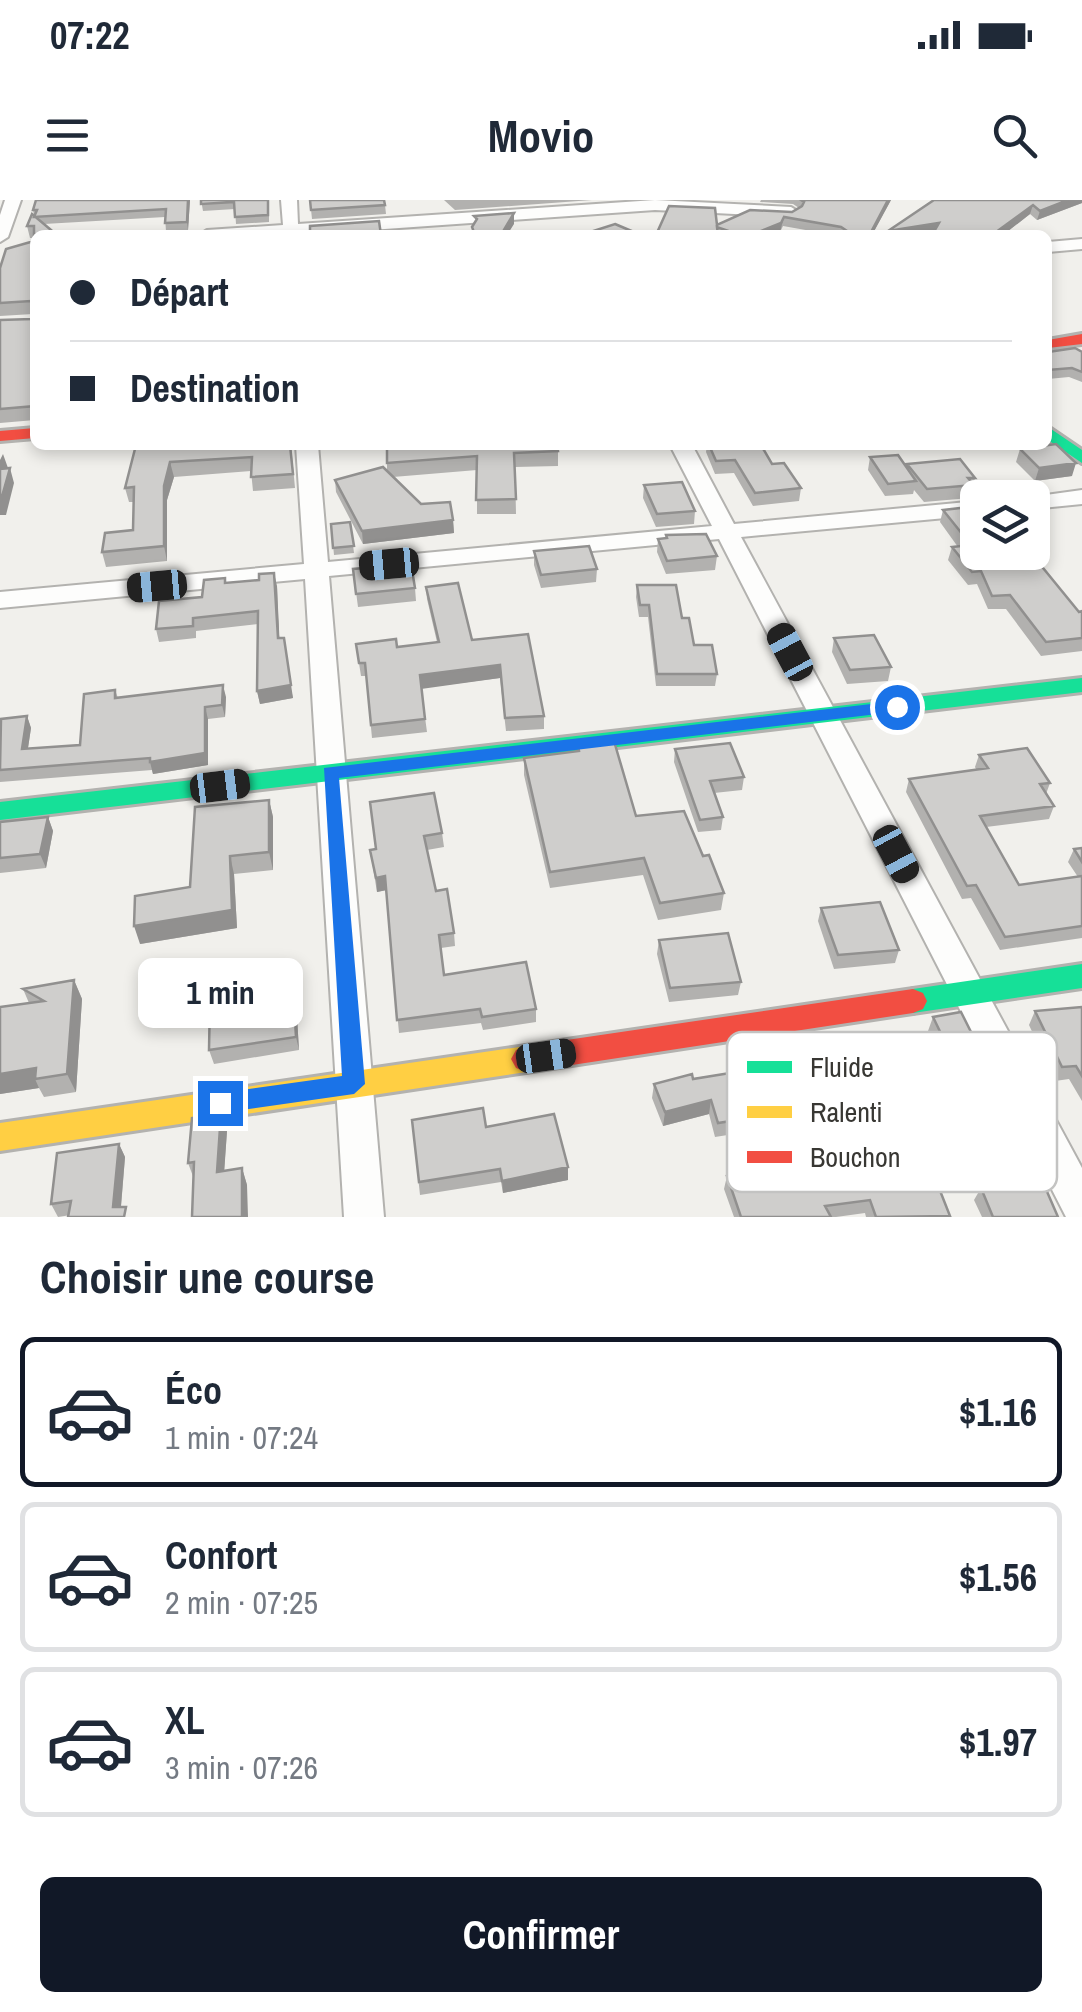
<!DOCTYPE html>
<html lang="fr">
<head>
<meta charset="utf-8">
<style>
  body { margin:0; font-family:"Archivo Narrow",sans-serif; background:#f2f2f3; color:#1f2937; height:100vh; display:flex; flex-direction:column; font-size:38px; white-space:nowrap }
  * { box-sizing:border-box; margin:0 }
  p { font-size:32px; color:#747a83 }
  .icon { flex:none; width:55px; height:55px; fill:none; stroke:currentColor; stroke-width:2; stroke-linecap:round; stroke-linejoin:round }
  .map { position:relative; height:1017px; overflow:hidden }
  .details { display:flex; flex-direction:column; background:#fff; flex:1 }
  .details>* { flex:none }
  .banner { position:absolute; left:30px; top:30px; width:1022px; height:220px; border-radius:15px; box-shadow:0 5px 15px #0003; display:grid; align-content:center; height:220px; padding:0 40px; background:#fff }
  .controls { position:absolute; left:960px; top:280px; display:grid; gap:20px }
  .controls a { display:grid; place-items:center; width:90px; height:90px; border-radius:15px; background:#fff; box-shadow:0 5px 15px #0003; font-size:50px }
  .end { position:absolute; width:45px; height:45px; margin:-22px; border:12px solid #1a73e8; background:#fff; box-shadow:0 0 0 5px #fff }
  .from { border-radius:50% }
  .bubble { position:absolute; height:70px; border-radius:15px; background:#fff; box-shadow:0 5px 15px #0003; font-size:32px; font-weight:700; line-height:70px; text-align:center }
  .car { position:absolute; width:30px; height:60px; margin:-30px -15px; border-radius:12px; box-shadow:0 0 8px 2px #0007; background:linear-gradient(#222 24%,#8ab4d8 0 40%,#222 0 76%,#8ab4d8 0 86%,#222 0) }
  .banner b { display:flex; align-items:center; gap:35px; height:95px; font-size:38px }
  .banner b+b { border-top:2px solid #e0e1e3 }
  .banner i { width:25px; height:25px; background:#1f2937 }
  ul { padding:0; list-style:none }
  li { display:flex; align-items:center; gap:30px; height:150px; margin:0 20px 15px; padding:0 20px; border:5px solid #e0e1e3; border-radius:15px }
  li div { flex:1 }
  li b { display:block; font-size:38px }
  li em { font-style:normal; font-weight:700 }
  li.selected { border-color:#111827 }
  li>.icon { width:90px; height:90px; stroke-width:1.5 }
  h2 { padding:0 40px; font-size:45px; line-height:120px }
  .primary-button { display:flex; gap:20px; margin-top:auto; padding:20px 40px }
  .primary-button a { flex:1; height:115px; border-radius:15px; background:#111827; color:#fff; font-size:40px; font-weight:700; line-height:115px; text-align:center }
  .status { display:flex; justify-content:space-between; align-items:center; height:70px; padding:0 50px; background:#fff; direction:ltr }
  .status svg { height:28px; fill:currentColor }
  header { display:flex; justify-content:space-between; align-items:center; height:130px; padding:0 40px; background:#fff; font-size:45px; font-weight:700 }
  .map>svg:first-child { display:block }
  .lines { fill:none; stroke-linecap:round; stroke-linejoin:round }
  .street-casing { stroke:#b3b2af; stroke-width:4 }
  .fast-casing { stroke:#b3b2af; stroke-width:6 }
  .slow-casing { stroke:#b3b2af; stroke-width:6 }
  .jam-casing { stroke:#b3b2af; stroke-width:6 }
  .street { fill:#fdfdfc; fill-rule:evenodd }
  .fast { fill:#16e098; fill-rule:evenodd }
  .slow { fill:#ffcf43; fill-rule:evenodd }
  .jam { fill:#f24e42; fill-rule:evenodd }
  .wall { fill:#b2b1af }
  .shaded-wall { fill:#91908f }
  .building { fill:#cfcecc; stroke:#91908f; stroke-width:2.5 }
  .route { fill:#1a73e8 }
  .key { fill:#fff; stroke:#c3c3c2; stroke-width:2.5 }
  .key-label { font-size:28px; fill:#383733 }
</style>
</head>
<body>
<div class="status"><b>07:22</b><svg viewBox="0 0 49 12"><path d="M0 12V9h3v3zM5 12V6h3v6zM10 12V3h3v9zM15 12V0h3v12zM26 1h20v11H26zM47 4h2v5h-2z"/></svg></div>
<header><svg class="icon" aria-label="menu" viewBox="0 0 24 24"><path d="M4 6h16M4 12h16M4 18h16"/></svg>Movio<svg class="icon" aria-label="search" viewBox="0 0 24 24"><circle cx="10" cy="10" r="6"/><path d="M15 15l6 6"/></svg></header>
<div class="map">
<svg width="1082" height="1017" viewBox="0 0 1082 1017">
  <rect width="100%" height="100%" fill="#f1f0ec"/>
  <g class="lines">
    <defs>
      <path id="street" d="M5,0H21L8,37L0,42V15Z
        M281,0H297L298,24L655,0L791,7L799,12L791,17L655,10L299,35H199L207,30L283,25Z
        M1082,39V49L1048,52V42Z
        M296,245H318L328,362L712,326L670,245H692L734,324L978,301V315L741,337L1082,968V1017H1066L719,339L329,376L384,1017H344L305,379L0,408V392L304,364Z
        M1082,290V304L1032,309V298H1024Z"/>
      <path id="fast" d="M1048,227L1082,250V263L1048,240Z
        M1082,478V492L0,620V602Z
        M1082,764V788L913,813L903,809L899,801L903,793L913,789Z"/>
      <path id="slow" d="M526,846L536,850L541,859L536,868L526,872L0,951V923Z"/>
      <path id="jam" d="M1082,134V144L1048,148V140Z
        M35,228V238L0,241V231Z
        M913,789L923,793L927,801L923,809L913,813L526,872L516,868L511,859L516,850L526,846Z"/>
    </defs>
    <use href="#street" class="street-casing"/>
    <use href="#fast" class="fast-casing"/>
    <use href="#slow" class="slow-casing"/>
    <use href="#jam" class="jam-casing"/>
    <use href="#street" class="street"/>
    <use href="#fast" class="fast"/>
    <use href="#slow" class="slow"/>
    <use href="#jam" class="jam"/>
  </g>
  <path class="wall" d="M36,0H190L188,30L166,31L165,17L44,24L35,35V220L0,223V120L32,119L33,114L0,116V68L34,41V38H30L27,26L34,15L33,10Z
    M201,0H269V22L236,24L235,9L203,11Z
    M310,0L385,5L386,14L312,19Z
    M444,0H592L455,10Z
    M761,0H891L872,35H834L783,26L780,32L773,35H656L792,12L799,8L793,4L760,2Z
    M934,0H1082V3L1037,20L1030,14L1003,35H932Z
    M1048,152H1082V182L1069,177L1048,179Z
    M136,245H291L295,288L253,291L251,271L174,277L167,300V361L106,367L102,352L133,330V302H129L125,288Z
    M387,245L558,251V266L515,267L516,314H477V270L393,277L421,304L453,320L454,333L363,344L336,292L335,280L387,271Z
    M707,245H761L772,264L801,288L799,301L753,306L734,273L715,274L706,252Z
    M1020,249L1072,276L1035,281L1016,262Z
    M870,257L906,267L907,264L975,278L970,298L924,302L914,290L913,294L885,296L868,270Z
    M644,285L695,311L694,324L656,327L643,298Z
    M943,310L1079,412L1082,411V451L1041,456L1006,409H988L977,384L968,385L948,360L952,347H958L940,322Z
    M350,322L354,353L334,355L331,324Z
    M666,335L717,356L715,370L666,374L657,352L658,339L666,338Z
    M534,351L597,369L596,382L541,388L534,365Z
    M353,369L415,388L416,401L358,407Z
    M225,378L226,383L277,386L279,438L293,498L260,504L257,491L258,424L196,431V438L159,442L156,429L202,397Z
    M637,385L682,418L694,445L717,474L715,486H656L648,417H639L636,397Z
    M426,387L472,440L544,516V529L506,531L500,478L421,488L427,532L372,538L366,476H361L356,444L397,447L437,442L427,399Z
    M834,438L891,467L888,481L847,484L832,452Z
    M115,490L118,498L226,497L225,517L208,519V565L153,574L152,570L0,582V525L27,516L31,528L28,548L80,545Z
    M578,545L636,616L703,656L724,693L721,710L658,720L643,675L550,688L524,575V558L578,552Z
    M675,549L744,577L742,590L714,593L723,617L721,630L698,632L674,562Z
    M979,555L1050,583L1046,594L1054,606L1049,619L986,627L1019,685L1078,677L1068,662L1074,649L1082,648V738L1000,750L971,698L962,699L906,592L909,579L976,569L975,567Z
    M269,600L273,617V670L234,674L237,728L140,744Z
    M370,602L442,633L444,647L427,650L436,691L454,733L455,746L441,748L444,775L536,809V822L483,830L481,823L399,833L386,690L377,692L370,650L376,649Z
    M48,617L53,631L46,668L0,673V622Z
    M821,708L899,750L895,763L834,769L818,721Z
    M659,740L741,782L738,795L669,802L657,754Z
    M74,780L82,799L76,892L44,897L39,888L0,894L29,803L23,789Z
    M293,786L296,800L299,850L214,864L209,850Z
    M1082,807V901L1069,879L1055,881L1029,825L1035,811Z
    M933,817L990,870L983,884L1011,942L1005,955L931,967L949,1017H866L865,1013L836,1017H734L724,989L727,976L782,965L771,928L715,937L709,914L663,926L652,898L654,884L755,869L750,854L753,839L796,854L792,869H786L793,893L824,946L905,936L893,907L898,893L954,884L928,831Z
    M412,920L486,927L568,967V980L503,993L501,982L420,995Z
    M227,931L224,971L242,968L247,985L194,979L188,963Z
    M119,944L125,957L121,1007L58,1017L51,1004Z
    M1008,953L1058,1017H982L974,1000L981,988L1009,984L1001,966Z"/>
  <path class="shaded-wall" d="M188,0H190L188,30L187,22Z
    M888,0H891L872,35H866Z
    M1068,0H1082V3L1037,20L1040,11Z
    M1033,5L1030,14L1003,35H992Z
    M514,13V24L507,35H501Z
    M784,17L780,32L773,35H751Z
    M939,23L937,32L919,35H887L888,31Z
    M3,254L8,268L0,284V260Z
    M170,262L174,277L167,300V361L164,346V286Z
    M1076,263L1072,276L1035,281L1039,268Z
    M10,268L14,283L6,315H0V300Z
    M453,320L454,333L363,344L362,331Z
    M274,373L277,386L280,451L278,438Z
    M284,438L293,498L260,504L257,491Z
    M500,465V478L421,489L420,475Z
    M223,485L226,497L225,517L222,505Z
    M205,507L208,519V565L153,574L150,562Z
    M27,516L31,528L26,561L22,549Z
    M269,600L273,617V670L269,652Z
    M48,617L53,631L46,668L40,654Z
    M230,656L234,674L237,728L140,744L134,726L232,710Z
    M385,676L387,690L377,692L376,678Z
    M74,780L82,799L76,892L67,874Z
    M293,786L296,800L299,850L296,837Z
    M36,868L35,879L39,888L0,894V874Z
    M711,900L709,914L663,926L665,912Z
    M221,913L227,931L223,989L217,972Z
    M119,944L125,957L120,1017L113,1007Z
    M568,967V980L503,993L502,981Z
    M242,968L247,985L248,1017H242Z"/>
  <path class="building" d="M36,0H188L187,22L165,23L166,9L34,17L37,10H33Z
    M201,0H268V15L235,17L234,2L201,4Z
    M310,0H384L385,5L311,10Z
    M801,0H888L870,34L866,35H853L841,27L784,17L781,23L751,35H740L717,27L718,35L702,33L656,35L669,6L715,8L717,25L750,10L792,12L802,6L804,2Z
    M934,0H1068L1040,11L1033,5L992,35H932L939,23L888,31Z
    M514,13L501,35H475L472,27L477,19L474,16Z
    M32,14L57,35H35V105L31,101L0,103V68L6,49L34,41V26H27Z
    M379,21L381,35H310V26Z
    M615,24L641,35L584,34Z
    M35,106V206L0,209V120L32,119Z
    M1075,148L1082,152V172L1072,168L1048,170V152Z
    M1056,244L1076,263L1039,268L1020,249Z
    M136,245H290L293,274L251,277L252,257L170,262L164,286V346L102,352L105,333L133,330L134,287L125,288Z
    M387,245H557L558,251L514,253L516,299L476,300L477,256L387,263Z
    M709,245H761L772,264L784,263L801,288L755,293L735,260L716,261Z
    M898,255L916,281L888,284L870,257Z
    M960,259L975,278H968L974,285L927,289L907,264Z
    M383,267L421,304L450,302L453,320L362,331L335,280Z
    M10,268L1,300H0V269Z
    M682,282L695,311L657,314L644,285Z
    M978,306V352H1030L1079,412L1082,411V438L1046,442L1010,395L992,396L981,371L972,372L952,347L971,345L943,310Z
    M350,322L354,346L333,348L331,324Z
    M706,334L717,356L667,361L658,339L667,338L666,335Z
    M589,346L597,369L541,375L534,351Z
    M411,364L415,388L356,394L353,369Z
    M274,373L278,438H284L291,485L257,491L258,411L193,418V426L156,429L159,401L202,397L204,380L225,378V383L259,380V374Z
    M458,383L472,440L528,434L544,516L505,518L500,465L420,475L425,519L371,525L365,463H359L356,444L396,439L397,447L439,442L426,387Z
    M637,385H676L682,418H689L694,445H712L717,474H657L649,405H640Z
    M874,435L891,467L850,470L834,438Z
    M223,485L222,505L205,507V553L150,562V558L0,570L1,519L27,516L22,549L80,545L84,494L115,490V498Z
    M614,541L636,616L684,611L703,656L709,655L724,693L660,703L644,658L550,672L524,558L579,551L578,545Z
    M730,543L744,577L710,581L723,617L700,620L675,549Z
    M1027,548L1050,583L1040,584L1054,606L980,616L1019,685L1082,676V726L1005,737L976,685L967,686L909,579L988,568L979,555Z
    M434,593L442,633L424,636L436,691L447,689L454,733L439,735L444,775L526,762L536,809L482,817L480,809L397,820L385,676L376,678L370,650L376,649L370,602Z
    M269,600V652L230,656L232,710L134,726L135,696L190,687L195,607Z
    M48,617L40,654L0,658V622Z
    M1082,648V662L1074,649Z
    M880,702L899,750L838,755L821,708Z
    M728,733L741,782L670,788L659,740Z
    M74,780L67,874L35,879L36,868L0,874V807L44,801L23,789Z
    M293,786L296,837L209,850L210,799Z
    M1082,807V876L1076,866L1062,867L1035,811Z
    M961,812L990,870L961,875L933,817Z
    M790,835L796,854L782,856L793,893L807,892L824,946L916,935L898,893L981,880L1011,942L926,955L950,1016L876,1017L870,1000L825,1006L831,1017H741L727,976L789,964L775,914L718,923L711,900L665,912L654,884L692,874L693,879L761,868L753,839Z
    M483,908L486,927L554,914L568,967L502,981L500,969L419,982L412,920Z
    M221,913L217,972L242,968V1017H192L194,962L188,963L192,918Z
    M119,944L113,1007H126L124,1017H68L71,1001L51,1004L57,953Z
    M1029,950L1058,1017H993L981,988L1021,982L1008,953Z"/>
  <path class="route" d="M897,501L903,503V511L339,578L365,884L354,894L220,913L212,910L209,903L212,896L220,893L342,876L324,568Z"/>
  <rect x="727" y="832" width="330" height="160" rx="15" class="key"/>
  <rect x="747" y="861" width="45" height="12" fill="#16e098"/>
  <rect x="747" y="906" width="45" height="12" fill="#ffcf43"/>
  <rect x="747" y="951" width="45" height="12" fill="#f24e42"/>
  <g class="key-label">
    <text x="810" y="877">Fluide</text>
    <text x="810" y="922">Ralenti</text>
    <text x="810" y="967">Bouchon</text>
  </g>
</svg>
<div class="controls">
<a><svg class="icon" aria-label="layers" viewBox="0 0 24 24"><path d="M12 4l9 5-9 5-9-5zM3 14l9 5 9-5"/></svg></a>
</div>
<i class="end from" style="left:897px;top:507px"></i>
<i class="end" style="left:220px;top:903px"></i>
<div class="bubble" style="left:138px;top:758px;width:165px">1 min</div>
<i class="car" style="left:389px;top:364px;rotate:265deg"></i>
<i class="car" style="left:157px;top:386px;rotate:265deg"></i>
<i class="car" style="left:790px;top:452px;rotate:332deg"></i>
<i class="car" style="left:220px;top:586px;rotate:83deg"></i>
<i class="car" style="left:896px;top:654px;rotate:152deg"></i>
<i class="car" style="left:546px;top:856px;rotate:82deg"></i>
<div class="banner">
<b><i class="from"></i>Départ</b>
<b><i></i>Destination</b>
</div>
</div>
<section class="details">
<h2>Choisir une course</h2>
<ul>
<li class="selected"><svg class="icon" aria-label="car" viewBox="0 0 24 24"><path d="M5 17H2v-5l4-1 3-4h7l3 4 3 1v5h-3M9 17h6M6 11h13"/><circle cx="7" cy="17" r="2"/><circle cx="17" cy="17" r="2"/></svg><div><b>Éco</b><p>1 min · 07:24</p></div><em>$1.16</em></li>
<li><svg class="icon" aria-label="car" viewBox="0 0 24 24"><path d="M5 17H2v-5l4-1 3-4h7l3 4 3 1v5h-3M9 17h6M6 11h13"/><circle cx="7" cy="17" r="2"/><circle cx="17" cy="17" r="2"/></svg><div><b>Confort</b><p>2 min · 07:25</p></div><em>$1.56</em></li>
<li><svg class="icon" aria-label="car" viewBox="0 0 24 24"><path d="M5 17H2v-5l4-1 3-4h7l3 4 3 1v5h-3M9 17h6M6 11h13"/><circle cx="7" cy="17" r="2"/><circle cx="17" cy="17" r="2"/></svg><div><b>XL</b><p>3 min · 07:26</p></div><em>$1.97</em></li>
</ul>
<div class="primary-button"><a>Confirmer</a></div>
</section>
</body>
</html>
